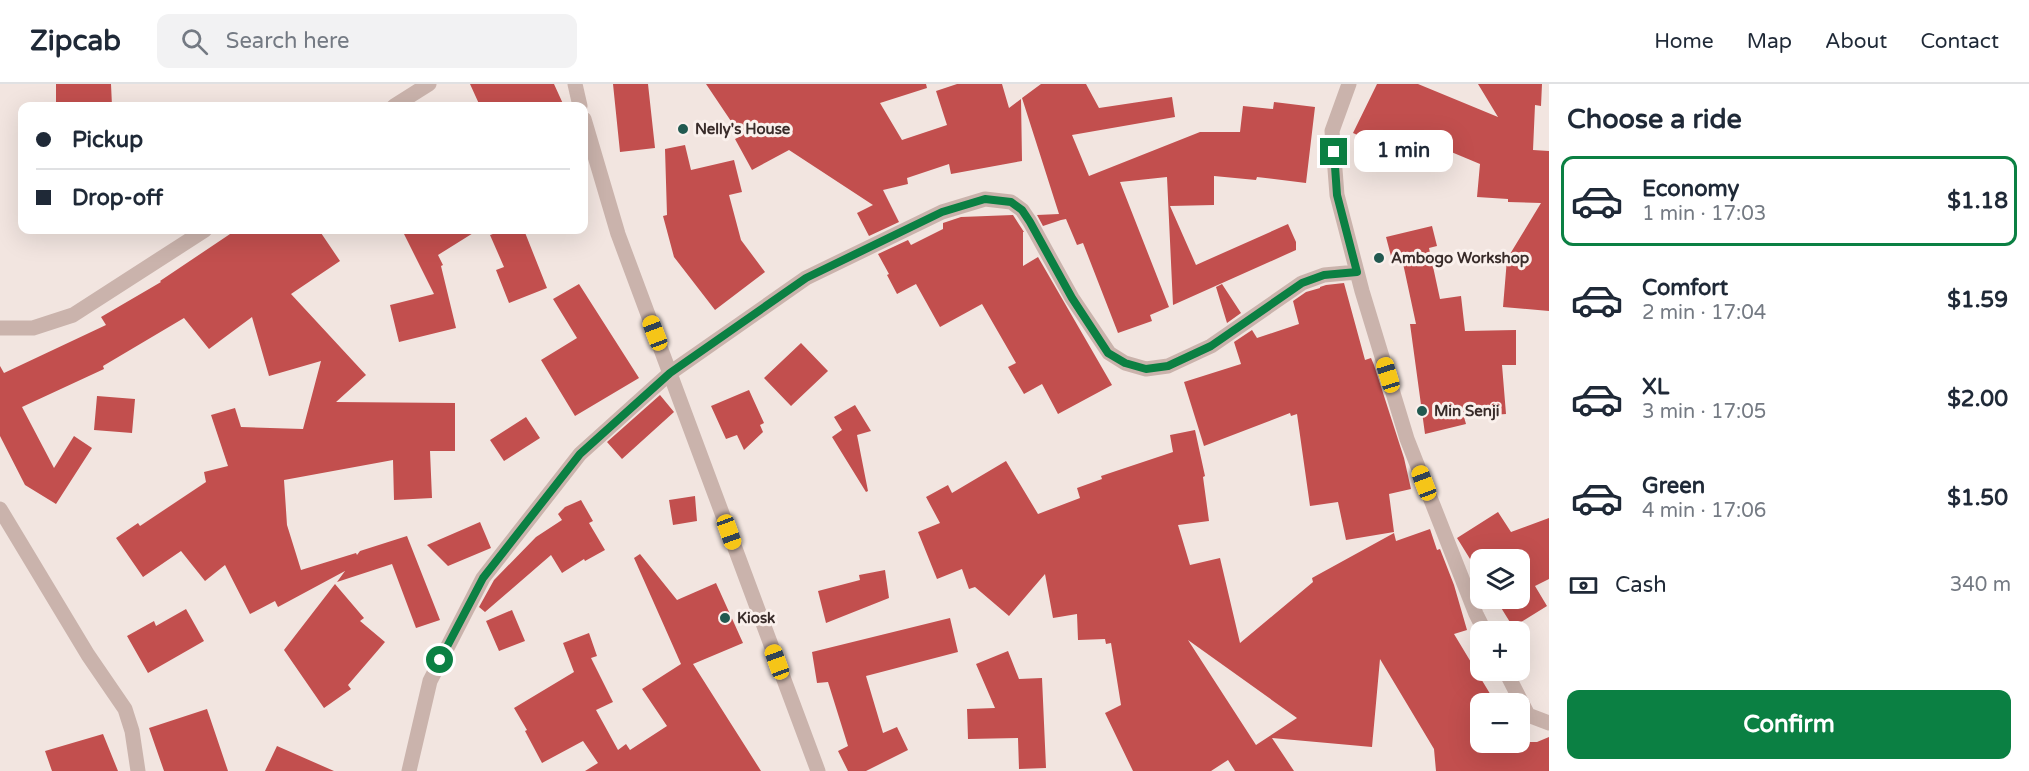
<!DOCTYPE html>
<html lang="en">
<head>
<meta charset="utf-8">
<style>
  body { margin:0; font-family:"Varela Round",sans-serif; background:#f2f2f3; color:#1f2937; height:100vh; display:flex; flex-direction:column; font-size:22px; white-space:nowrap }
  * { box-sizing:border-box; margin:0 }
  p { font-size:20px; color:#747a83 }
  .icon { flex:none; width:33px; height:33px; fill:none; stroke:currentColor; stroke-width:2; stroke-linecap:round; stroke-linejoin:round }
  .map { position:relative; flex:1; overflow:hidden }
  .sheet { display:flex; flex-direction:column; background:#fff; width:480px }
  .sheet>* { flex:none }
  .guide { position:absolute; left:18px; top:18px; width:570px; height:132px; border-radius:12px; box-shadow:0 6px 24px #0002; display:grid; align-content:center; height:132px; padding:0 18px; background:#fff }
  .controls { position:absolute; left:1470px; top:465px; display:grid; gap:12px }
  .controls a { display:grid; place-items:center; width:60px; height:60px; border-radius:12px; background:#fff; box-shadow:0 6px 24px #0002; font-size:30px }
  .end { position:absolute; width:27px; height:27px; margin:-14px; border:8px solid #0b8043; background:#fff; box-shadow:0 0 0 3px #fff }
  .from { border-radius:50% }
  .bubble { position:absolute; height:42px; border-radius:12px; background:#fff; box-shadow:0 6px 24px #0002; font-size:20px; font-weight:700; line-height:42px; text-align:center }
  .car { position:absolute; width:18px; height:36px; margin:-18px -9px; border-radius:8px; box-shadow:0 0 4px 2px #0007; background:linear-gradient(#f5c518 24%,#345 0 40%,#f5c518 0 76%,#345 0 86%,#f5c518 0) }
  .guide b { display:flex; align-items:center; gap:21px; height:57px; font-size:22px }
  .guide b+b { border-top:2px solid #e0e1e3 }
  .guide i { width:15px; height:15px; background:#1f2937 }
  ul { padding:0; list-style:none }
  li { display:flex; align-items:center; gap:18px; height:90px; margin:0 12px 9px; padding:0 6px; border:3px solid transparent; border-radius:12px }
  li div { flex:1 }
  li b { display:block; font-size:22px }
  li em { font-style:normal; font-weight:700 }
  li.selected { border-color:#0b8043 }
  li>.icon { width:54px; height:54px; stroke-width:1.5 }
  h2 { padding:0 18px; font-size:27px; line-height:72px }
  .pay { display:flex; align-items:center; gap:15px; height:66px; padding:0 18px; font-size:22px }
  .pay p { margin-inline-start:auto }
  .button { display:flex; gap:12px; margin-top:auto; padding:12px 18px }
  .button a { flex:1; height:69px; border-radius:12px; background:#0b8043; color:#fff; font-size:24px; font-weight:700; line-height:69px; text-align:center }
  header { display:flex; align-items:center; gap:36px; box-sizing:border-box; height:84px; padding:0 30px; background:#fff; border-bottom:2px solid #e0e1e3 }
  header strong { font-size:28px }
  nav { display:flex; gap:33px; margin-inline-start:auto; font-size:21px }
  .search { width:420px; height:54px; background:#f2f2f3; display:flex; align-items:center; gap:15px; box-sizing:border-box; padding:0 21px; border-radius:12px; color:#747a83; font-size:22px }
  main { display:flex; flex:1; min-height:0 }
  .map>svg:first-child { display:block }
  .building { fill:#c24f4e; fill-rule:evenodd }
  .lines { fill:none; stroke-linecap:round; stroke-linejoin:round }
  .minor { stroke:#cab3ac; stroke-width:15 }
  .route { stroke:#0b8043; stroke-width:8 }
  .poi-dot { fill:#215950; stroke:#faf0ec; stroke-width:2 }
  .labels { text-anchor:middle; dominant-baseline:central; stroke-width:6; stroke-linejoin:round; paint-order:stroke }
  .poi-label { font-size:15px; font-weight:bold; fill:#392c2a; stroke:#faf0ec; text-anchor:start }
</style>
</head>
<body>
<header>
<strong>Zipcab</strong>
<div class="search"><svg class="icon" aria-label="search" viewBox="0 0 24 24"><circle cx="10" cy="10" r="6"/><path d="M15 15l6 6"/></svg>Search here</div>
<nav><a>Home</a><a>Map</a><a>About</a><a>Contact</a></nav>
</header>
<main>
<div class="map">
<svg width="1549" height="687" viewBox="0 0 1549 687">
  <rect width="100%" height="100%" fill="#f2e5e0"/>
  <path class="building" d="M56,0H111L112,22H56Z
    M470,0H554L564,22H480Z
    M613,0H648L655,64L620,68Z
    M706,0H926L927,4L880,19L902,56L947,41L936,7L957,0H1002L1009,24L1021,15L1022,77L951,90L949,80L907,94L908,100L883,106L899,138L869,152L857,129L873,121L789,66L752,86L735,55L741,52Z
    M1041,0H1086L1099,24L1172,13L1175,33L1072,51L1089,92L1200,48H1240L1243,22L1273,25L1274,18L1315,23L1306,99L1257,93L1256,96L1214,92V121L1170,122L1196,181L1288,140L1296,158V166L1173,221L1167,93L1120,98L1169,223L1150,231L1152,237L1118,249L1083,159L1077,161L1066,135L1061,136L1060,132L1061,136L1043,142L1037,131L1059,130L1022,14Z
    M1377,0H1418L1498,33L1478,0H1542L1541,22L1535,21L1533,66L1549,67V227L1503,223L1507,175L1541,119L1508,118V115L1477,113L1480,80L1425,57L1418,74L1385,60L1384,63L1353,49Z
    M685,61L691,86L734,76L742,108L729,111L741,156L765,188L715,226L674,173L663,132L667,131L665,65Z
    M1013,131L1024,148H1023V182L1038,173L1112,301L1058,330L1042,300L1024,310L1008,283L1016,279L982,220L940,243L916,200L897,210L887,191L889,190L878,170L908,156L911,161L943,145V139L961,133Z
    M1432,142L1437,162L1429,164L1440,215L1461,212L1465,247L1516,246V281H1502L1506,330L1464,333L1466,340L1425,350L1410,240H1416L1401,170L1391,172L1386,153Z
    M236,146H319L340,177L291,210L366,291L336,318L455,319V367H430L432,414L394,416L393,376L284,396L287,441L301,486L356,469L357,471L360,467L407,452L440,536L416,544L392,480L337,498L345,487L278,523L275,517L250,530L225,481L205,497L181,467L143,493L116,454L138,439L140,442L206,398L204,388L228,382L211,331L235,324L241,343L303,345L321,277L269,292L252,233L209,265L184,234L103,282L104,285L22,323L54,384L74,352L92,364L56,420L25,401L0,352V282L4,289L106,241L101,233L161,198L160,197Z
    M402,146H478L438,171L443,181L441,182L456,244L399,258L390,221L434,210Z
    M504,146H524L547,204L509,219L496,186L504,183L490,151Z
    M1344,199L1365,276L1371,274L1374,281L1404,374L1411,405L1389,410L1394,448L1346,456L1338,418L1310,422L1297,330L1291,332L1290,329L1204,362L1184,298L1241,280L1234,258L1252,246L1257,254L1299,240L1293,217L1306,208L1320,204V203L1326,201Z
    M579,200L639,294L575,332L541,276L577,254L553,215Z
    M1222,200L1241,229L1227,239L1216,203Z
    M801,259L828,287L791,322L764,294Z
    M749,306L764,339L760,341L763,348L744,366L737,351L726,355L711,322Z
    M660,311L674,328L622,375L607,358Z
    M97,312L135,315L132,349L94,346Z
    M855,321L871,347L857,351L868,407L866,408L832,353L842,346L834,333Z
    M526,333L540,354L504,377L490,356Z
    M1195,346L1205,392L1203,393L1209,437L1178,441L1190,481L1220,474L1240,559L1313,498L1312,494L1394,449L1396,457L1430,445L1437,466L1440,465L1454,501L1467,546L1454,550L1492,613L1480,620V658H1537L1549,653V687H1436L1434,665L1380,575L1372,663L1272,654L1294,687H1235L1228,676L1211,687H1133L1105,629L1121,621L1111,559L1106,560L1105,555L1078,556L1077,530L1053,534L1045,490L1009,532L975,503L969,505L962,485L937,495L918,448L940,439L926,413L948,401L952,409L1006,377L1038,430L1080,414L1077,404L1102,395L1101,392L1173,368L1170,351ZM1188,556L1297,634L1256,661Z
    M695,412L697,437L673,441L669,416Z
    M581,416L593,437L589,439L605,466L585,477L584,475L562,489L551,471L485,528L479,523L494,496L536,453L562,436L558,430L565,423Z
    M1498,428L1511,448L1549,434V495L1535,502L1547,522L1513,543L1495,514H1520V476H1480V491L1457,454Z
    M480,438L491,464L448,482L427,461Z
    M640,470L677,516L716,499L743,559L693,580L761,687H585L598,679L583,657L542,679L525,647L527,646L514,624L574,588L563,559L589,549L597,572L591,574L613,618L596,626L618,666L626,660L630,666L667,642L642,605L681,580L634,474Z
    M885,486L889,514L826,539L818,507L860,496L859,491Z
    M335,500L364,534L360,537L385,558L348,601L351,605L324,624L284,566Z
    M186,525L204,557L148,589L127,552L154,537L156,542Z
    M512,526L525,557L499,567L486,537Z
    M950,534L958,568L866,592L883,649L897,643L908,666L866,687H848L838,667L848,662L828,598L817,599L812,568Z
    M1008,567L1019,595L1042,594L1046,684L1019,685L1018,654L968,655L967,625L995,624L976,580Z
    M207,625L228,687H164L149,644Z
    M103,650L118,687H52L45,667Z
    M277,662L334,687H265Z"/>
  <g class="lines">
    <path class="minor" d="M575,0L580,22
      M1349,0L1332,47L1337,111L1362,207L1407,355L1476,530L1485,548
      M394,22L429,0
      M584,35L618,150L818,687
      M0,244H33L73,231L205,146
      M0,425L88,571L125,625L132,647L138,687
      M1505,586L1528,631L1549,639
      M409,687L430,597L483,494L580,370L670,289L806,194L942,128L985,115L1011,118L1022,126L1030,138L1072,214L1109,269L1125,279L1146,285L1168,282L1211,262L1302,199L1324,191L1357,188"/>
  </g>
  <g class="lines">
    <path class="route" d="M440,576L483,494L580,370L670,289L806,194L942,128L985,115L1011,118L1022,126L1030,138L1072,214L1108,269L1125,279L1146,285L1168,282L1211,262L1302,199L1324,191L1357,188L1337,111L1334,68"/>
  </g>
  <g class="poi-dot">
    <circle cx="683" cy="45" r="6"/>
    <circle cx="1379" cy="174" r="6"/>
    <circle cx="1422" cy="327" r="6"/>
    <circle cx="725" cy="534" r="6"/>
  </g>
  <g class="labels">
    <g class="poi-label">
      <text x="695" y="45">Nelly's House</text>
      <text x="1391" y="174">Ambogo Workshop</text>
      <text x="1434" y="327">Min Senji</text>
      <text x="737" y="534">Kiosk</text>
    </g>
  </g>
</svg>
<div class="controls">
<a><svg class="icon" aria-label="layers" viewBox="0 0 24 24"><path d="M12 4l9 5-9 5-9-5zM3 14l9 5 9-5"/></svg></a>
<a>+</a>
<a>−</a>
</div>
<i class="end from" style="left:440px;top:576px"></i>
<i class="end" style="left:1334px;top:68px"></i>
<div class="bubble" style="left:1354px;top:46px;width:99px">1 min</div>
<i class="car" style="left:655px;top:249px;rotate:339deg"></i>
<i class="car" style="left:1388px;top:291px;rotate:343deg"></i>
<i class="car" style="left:1424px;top:399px;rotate:339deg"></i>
<i class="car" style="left:729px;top:448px;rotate:160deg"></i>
<i class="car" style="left:777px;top:578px;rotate:340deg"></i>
<div class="guide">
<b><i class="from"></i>Pickup</b>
<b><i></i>Drop-off</b>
</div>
</div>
<section class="sheet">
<h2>Choose a ride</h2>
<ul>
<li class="selected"><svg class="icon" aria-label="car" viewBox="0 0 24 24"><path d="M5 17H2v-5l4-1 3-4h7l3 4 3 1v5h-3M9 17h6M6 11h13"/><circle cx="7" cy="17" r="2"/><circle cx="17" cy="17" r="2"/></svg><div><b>Economy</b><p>1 min · 17:03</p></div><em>$1.18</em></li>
<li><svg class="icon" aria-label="car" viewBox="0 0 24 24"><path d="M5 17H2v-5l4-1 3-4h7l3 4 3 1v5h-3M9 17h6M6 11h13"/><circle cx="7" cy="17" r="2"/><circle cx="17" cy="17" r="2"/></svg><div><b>Comfort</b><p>2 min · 17:04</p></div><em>$1.59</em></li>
<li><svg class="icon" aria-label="car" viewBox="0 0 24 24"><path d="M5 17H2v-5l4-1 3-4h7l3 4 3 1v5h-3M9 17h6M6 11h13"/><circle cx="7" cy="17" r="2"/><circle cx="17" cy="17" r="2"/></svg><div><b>XL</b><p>3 min · 17:05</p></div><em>$2.00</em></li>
<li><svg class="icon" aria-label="car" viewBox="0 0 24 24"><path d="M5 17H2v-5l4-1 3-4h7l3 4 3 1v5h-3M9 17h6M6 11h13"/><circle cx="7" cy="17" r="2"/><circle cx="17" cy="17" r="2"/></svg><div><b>Green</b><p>4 min · 17:06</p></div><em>$1.50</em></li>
</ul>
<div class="pay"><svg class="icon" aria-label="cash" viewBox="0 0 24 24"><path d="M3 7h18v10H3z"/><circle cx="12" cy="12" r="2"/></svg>Cash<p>340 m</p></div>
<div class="button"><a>Confirm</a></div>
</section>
</main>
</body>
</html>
